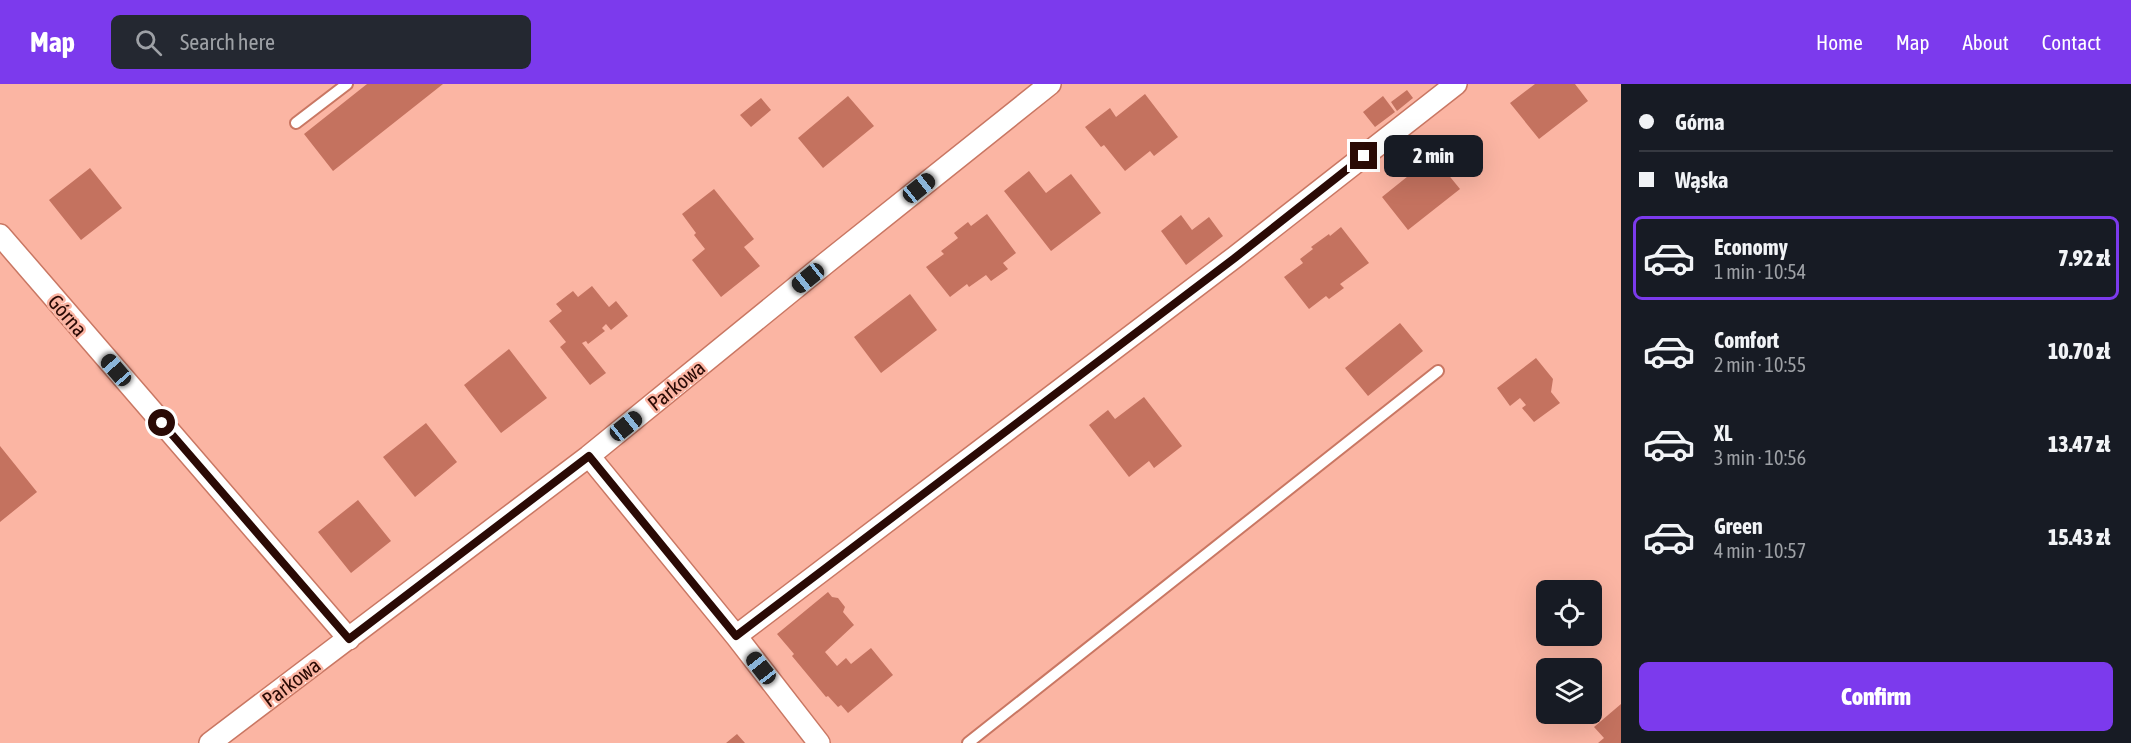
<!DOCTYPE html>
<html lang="en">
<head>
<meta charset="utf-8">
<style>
  body { margin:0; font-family:"Asap Condensed",sans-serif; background:#242831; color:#f1f3f6; height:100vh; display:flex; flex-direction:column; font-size:22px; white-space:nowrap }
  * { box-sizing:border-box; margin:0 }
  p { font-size:20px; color:#9ea1a6 }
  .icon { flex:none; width:33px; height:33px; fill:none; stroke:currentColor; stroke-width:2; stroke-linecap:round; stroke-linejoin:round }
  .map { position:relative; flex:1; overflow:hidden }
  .sheet { display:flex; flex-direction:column; background:#171b24; width:510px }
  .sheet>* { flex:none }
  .hud { display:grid; align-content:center; height:132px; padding:0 18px; background:#171b24 }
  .fabs { position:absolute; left:1536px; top:496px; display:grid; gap:12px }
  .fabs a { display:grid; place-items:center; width:66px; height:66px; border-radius:9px; background:#171b24; box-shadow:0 6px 24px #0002; font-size:30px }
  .end { position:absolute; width:27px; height:27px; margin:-14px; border:8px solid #2a0a05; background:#fff; box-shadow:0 0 0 3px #fff }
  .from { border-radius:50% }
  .bubble { position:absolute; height:42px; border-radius:9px; background:#171b24; box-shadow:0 6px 24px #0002; font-size:20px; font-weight:800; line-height:42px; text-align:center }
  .car { position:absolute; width:18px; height:36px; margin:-18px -9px; border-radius:8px; box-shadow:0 0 4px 2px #0007; background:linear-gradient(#222 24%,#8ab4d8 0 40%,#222 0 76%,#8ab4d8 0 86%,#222 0) }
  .hud b { display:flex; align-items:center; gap:21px; height:57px; font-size:22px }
  .hud b+b { border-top:2px solid #363941 }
  .hud i { width:15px; height:15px; background:#f1f3f6 }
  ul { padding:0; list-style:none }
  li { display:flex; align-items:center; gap:18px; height:84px; margin:0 12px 9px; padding:0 6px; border:3px solid transparent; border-radius:9px }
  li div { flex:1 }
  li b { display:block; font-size:22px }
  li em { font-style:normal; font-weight:800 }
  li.selected { border-color:#7c3aed }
  li>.icon { width:54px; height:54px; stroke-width:1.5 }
  .primary-button { display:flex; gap:12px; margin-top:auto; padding:12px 18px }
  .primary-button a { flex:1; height:69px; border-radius:9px; background:#7c3aed; color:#fff; font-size:24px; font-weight:800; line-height:69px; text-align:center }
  header { display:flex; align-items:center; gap:36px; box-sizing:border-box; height:84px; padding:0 30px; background:#7c3aed; color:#fff }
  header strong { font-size:28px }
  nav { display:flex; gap:33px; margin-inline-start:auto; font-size:21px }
  .search { width:420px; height:54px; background:#242831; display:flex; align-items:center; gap:15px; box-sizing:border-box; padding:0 21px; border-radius:9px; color:#9ea1a6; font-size:22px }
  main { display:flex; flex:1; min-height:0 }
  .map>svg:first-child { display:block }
  .building { fill:#c4725f }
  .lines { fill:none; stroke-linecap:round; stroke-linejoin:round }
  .lane-casing { stroke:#c97763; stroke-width:14 }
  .street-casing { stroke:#c97763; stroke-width:24 }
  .lane { stroke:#fff; stroke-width:10 }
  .street { stroke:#fff; stroke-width:21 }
  .route { stroke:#2a0a05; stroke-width:8 }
  .labels { text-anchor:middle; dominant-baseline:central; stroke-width:5; stroke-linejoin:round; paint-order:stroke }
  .street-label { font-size:21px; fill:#2a0a05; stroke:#fbb5a3 }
</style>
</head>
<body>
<header>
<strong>Map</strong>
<div class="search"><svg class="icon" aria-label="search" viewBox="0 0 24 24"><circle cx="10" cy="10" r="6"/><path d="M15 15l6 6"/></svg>Search here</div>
<nav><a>Home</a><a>Map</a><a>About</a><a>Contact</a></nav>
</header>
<main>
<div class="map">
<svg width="1621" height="659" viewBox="0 0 1621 659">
  <rect width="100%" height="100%" fill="#fbb5a3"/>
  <path class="building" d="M367,0H443L333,87L304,50Z
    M1535,0H1575L1588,17L1539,55L1510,19Z
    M1407,6L1413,14L1397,27L1391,18Z
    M1145,10L1178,53L1154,72L1150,67L1125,87L1104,61L1101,63L1085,43L1110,24L1116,33Z
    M848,12L874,42L823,84L798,54Z
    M1383,12L1395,28L1375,43L1363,28Z
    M761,14L771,26L751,43L740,31Z
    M1433,72L1460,105L1408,146L1382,113Z
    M90,84L122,124L81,156L49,116Z
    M1029,87L1046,109L1071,90L1101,129L1051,167L1004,107Z
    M714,105L754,155L744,163L760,182L721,213L692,176L705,165L694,151L696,149L682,130Z
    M987,130L1016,169L1003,179L1008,185L991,197L986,191L969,203L967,200L950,213L926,183L944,170L941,167L958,154L954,149L968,138L971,142Z
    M1181,131L1192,146L1209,133L1223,152L1186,181L1161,147Z
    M1341,143L1369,179L1340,200L1344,204L1329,215L1326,212L1309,225L1284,193L1303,179L1300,175L1313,165L1311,163L1329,150L1330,152Z
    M592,202L609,223L616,217L628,232L611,246L606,240L602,244L605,247L588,260L586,257L582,259L606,289L590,301L560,263L566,258L549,237L562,227L556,220L573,207L578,213Z
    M910,210L937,246L881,289L854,253Z
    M1400,239L1423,267L1368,312L1345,284Z
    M509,265L547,314L501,349L464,301Z
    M1536,274L1553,295L1551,308L1560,319L1534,338L1522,324L1526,321L1520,314L1510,322L1497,304Z
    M1144,313L1182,362L1154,384L1149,377L1129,393L1089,341L1108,326L1115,335Z
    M426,339L457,378L415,413L383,373Z
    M0,362L37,408L0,438Z
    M358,416L391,457L351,489L318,448Z
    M828,508L832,513L838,514L845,523L843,528L854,541L825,568L837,582L846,574L851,580L871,564L893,591L848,629L841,621L838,623L828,612L826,613L792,572L794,570L777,550Z
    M1621,620V659H1598L1604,654L1594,643Z
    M737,650L745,659H726Z"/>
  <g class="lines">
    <defs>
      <path id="lane" d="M296,39L347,0
        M968,659L1438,287"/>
      <path id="street" d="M0,151L349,555
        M589,372L736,552L819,659
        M736,552L1235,173L1456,0
        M210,659L589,372L826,179L1050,0"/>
    </defs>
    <use href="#lane" class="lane-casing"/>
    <use href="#street" class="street-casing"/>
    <use href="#lane" class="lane"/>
    <use href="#street" class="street"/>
  </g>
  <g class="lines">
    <path class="route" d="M162,339L349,555L589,372L736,552L1236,173L1364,72"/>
  </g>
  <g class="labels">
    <g class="street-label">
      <text transform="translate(68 231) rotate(49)">Górna</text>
      <text transform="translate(676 301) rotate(-39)">Parkowa</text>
      <text transform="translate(291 598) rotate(-37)">Parkowa</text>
    </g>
  </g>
</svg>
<div class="fabs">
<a><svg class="icon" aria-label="locate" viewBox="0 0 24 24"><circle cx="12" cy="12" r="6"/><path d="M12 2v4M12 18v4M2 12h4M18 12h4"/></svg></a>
<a><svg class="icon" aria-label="layers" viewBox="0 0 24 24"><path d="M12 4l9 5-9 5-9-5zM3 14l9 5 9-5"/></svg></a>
</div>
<i class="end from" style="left:162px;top:339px"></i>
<i class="end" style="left:1364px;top:72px"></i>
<div class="bubble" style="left:1384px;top:51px;width:99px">2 min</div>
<i class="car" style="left:919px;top:104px;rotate:51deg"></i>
<i class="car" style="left:808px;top:194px;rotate:231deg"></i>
<i class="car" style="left:116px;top:286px;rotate:319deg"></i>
<i class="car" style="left:626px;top:342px;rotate:51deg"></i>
<i class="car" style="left:761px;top:584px;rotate:322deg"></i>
</div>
<section class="sheet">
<div class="hud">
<b><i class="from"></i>Górna</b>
<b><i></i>Wąska</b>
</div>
<ul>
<li class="selected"><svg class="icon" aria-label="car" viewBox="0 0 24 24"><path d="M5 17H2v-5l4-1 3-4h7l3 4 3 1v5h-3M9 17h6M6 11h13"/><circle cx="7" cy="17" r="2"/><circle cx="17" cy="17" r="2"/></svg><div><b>Economy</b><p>1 min · 10:54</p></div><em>7.92 zł</em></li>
<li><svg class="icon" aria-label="car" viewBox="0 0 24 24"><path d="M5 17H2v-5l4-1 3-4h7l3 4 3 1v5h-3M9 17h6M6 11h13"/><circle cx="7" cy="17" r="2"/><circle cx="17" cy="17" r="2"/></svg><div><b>Comfort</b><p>2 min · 10:55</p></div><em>10.70 zł</em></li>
<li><svg class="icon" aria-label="car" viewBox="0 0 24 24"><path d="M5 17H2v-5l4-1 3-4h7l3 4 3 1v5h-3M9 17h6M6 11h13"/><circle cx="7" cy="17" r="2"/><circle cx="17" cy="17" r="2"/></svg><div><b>XL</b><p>3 min · 10:56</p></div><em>13.47 zł</em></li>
<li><svg class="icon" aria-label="car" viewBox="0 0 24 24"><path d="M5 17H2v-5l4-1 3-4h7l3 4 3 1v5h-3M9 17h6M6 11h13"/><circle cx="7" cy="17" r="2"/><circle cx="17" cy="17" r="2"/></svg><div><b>Green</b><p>4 min · 10:57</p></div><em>15.43 zł</em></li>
</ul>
<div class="primary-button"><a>Confirm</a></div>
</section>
</main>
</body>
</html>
